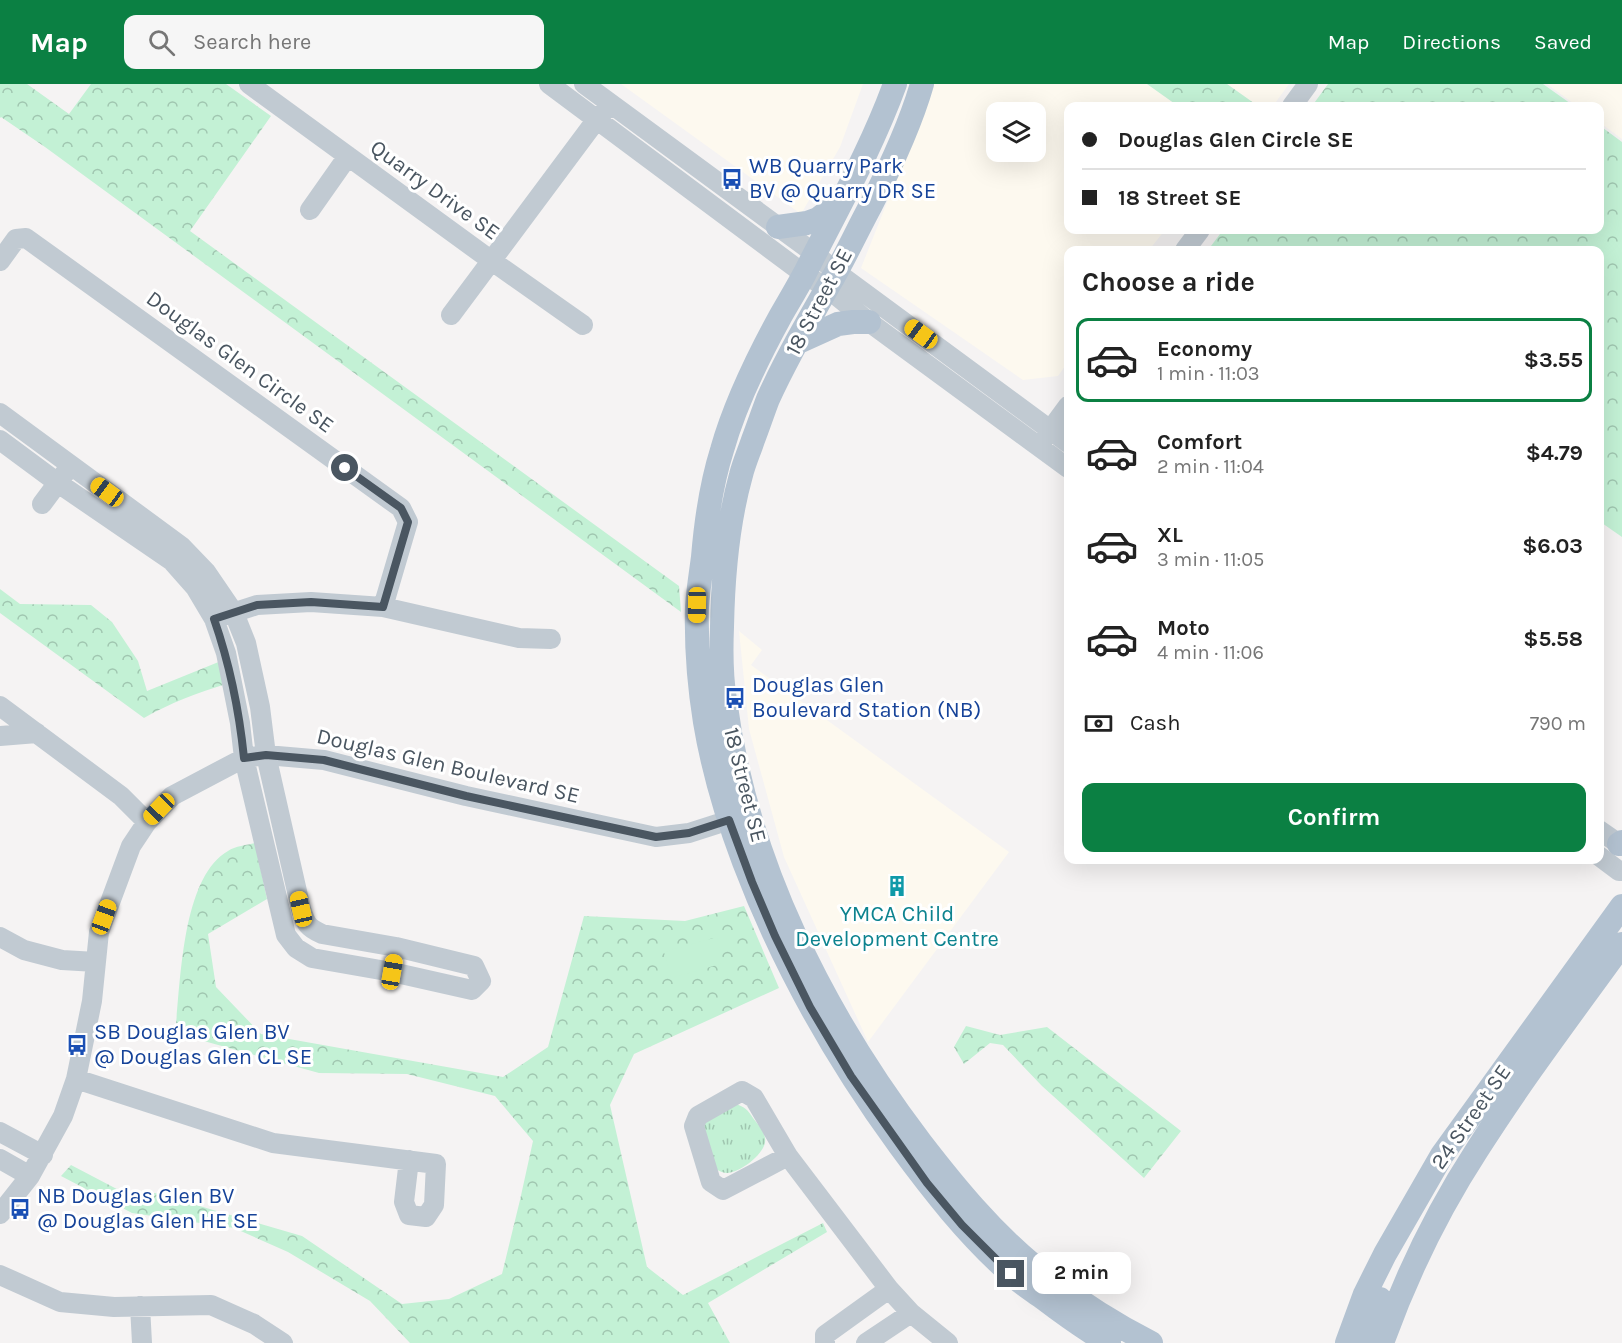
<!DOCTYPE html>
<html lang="en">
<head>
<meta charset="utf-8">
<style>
  body { margin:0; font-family:Karla,sans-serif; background:#f6f6f6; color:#222; height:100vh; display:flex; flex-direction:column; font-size:22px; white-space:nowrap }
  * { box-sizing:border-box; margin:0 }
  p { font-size:20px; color:#767676 }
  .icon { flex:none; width:33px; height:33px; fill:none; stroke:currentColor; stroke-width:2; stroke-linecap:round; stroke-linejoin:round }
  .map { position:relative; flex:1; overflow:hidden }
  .panel { position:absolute; left:1064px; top:162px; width:540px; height:618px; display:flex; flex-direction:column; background:#fff; border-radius:12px; box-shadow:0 6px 24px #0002 }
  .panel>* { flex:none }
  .top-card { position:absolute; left:1064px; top:18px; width:540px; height:132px; border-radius:12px; box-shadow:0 6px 24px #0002; display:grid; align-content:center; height:132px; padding:0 18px; background:#fff }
  .tools { position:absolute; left:986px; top:18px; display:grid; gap:12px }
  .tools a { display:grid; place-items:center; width:60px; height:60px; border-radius:12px; background:#fff; box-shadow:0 6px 24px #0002; font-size:30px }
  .end { position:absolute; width:27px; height:27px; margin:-14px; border:8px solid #4a5661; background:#fff; box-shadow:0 0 0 3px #fff }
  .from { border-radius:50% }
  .bubble { position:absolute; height:42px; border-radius:12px; background:#fff; box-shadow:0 6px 24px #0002; font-size:20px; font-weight:700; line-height:42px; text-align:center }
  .car { position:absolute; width:18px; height:36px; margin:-18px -9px; border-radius:8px; box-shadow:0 0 4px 2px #0007; background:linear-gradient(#f5c518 24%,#345 0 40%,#f5c518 0 76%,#345 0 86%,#f5c518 0) }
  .top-card b { display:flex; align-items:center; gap:21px; height:57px; font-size:22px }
  .top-card b+b { border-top:2px solid #e0e0e0 }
  .top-card i { width:15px; height:15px; background:#222 }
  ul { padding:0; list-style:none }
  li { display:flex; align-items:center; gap:18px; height:84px; margin:0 12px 9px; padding:0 6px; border:3px solid transparent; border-radius:12px }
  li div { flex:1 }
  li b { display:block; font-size:22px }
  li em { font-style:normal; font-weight:700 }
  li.active { border-color:#0b8043 }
  li>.icon { width:54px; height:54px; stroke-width:1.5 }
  h2 { padding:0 18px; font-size:27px; line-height:72px }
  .pay { display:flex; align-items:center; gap:15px; height:66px; padding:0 18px; font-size:22px }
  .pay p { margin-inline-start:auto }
  .action { display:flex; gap:12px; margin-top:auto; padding:12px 18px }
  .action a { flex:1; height:69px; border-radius:12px; background:#0b8043; color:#fff; font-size:24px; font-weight:700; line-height:69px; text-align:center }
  header { display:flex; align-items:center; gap:36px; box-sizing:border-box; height:84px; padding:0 30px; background:#0b8043; color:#fff }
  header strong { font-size:28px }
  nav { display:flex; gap:33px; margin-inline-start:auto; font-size:21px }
  .search { width:420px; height:54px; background:#f6f6f6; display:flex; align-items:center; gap:15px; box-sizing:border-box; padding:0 21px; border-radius:12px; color:#767676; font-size:22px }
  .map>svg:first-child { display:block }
  .commercial { fill:#fdf9ef; fill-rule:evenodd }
  .grass { fill:url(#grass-tufts) }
  .park { fill:url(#park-crowns) }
  .pitch { fill:#c3f1d5 }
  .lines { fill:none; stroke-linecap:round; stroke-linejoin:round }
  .minor { stroke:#c1cad2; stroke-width:20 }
  .major { stroke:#b3c2d1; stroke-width:24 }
  .route { stroke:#4a5661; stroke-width:8 }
  .labels { text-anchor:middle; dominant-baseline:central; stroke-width:6; stroke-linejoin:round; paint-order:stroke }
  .transit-label { font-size:22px; fill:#164399; stroke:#fff; text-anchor:start }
  .street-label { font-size:22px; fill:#4a5661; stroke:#fff }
  .culture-label { font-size:22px; fill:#0d838f; stroke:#fff }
</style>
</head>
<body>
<header>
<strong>Map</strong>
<div class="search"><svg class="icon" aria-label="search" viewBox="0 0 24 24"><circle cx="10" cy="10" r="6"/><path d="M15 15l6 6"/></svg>Search here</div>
<nav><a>Map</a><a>Directions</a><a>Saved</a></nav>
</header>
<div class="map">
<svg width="1622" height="1259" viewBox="0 0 1622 1259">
  <defs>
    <pattern id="grass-tufts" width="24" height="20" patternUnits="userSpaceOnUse" patternTransform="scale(1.5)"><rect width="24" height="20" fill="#c3f1d5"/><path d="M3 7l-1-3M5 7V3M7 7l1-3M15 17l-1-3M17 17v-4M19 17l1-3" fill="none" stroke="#a0c6b0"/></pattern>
    <pattern id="park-crowns" width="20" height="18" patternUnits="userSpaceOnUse" patternTransform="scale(1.5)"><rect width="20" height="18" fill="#c3f1d5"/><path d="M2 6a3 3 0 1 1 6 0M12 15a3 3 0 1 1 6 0" fill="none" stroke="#a0c6b0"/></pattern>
  </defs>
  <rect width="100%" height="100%" fill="#f5f3f3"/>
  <path class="commercial" d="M621,0H863L840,63L801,130Z
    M934,0H1147L1178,22H1068V146H1165L1149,166H1068V278L1058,292L1023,296L861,184ZM996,28H1035V68H996Z
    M1227,0H1289L1273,22H1258Z
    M1547,0H1622V55L1599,38V22H1577Z
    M739,547L762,566L751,581L1009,768L868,958L784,773L749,645Z"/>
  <path class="grass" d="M735,1020C744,1022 748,1026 753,1034C757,1039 764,1047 765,1054C768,1068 740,1089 727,1089C722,1089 718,1086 714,1084L703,1045L705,1039Z"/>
  <path class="park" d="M0,0H27L69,30L91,0H226L271,32L190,147L679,502L681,528L45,63L1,33L0,34Z
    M1147,0H1227L1258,22H1178Z
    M1328,0H1543L1574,22H1312Z
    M1599,41L1622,58V453L1599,437V166H1208L1223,146H1599Z
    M0,505L20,520L91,521L112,538L138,577L147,607L221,577L226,600C197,609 170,619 144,634L0,529Z
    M255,759L267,815L208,850L216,903L261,950L503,993L548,963L584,832L685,837L744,822L779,904L634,970L610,1021L647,1183L683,1211L823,1139L827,1148L708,1219L730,1259H410L370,1217L288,1168L234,1144L132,1129L61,1092L71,1081L134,1114L155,1109L302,1152L402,1220L449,1215L502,1190L520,1116L533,1057L495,1012L407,990L319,989L175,949C181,900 181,794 228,767C235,762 247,761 255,759Z
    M966,942L1000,951L1047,943L1181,1047L1144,1094L1042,1002L1003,961L990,959L964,980L954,963Z"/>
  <path class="pitch" d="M717,853L724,879L671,894L664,868Z"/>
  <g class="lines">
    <path class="minor" d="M249,0L492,177L583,241
      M549,0L804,190L827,204L869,238L1068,384
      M584,0L814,169L836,188L1068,359
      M1292,22L1308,0
      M310,126L348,72
      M1185,166L1200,146
      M0,177L16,155L26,154L401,424L408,438L383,523
      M451,231L597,35L606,25
      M0,329L181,462L206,488L234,529L246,559L260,623L266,671L301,825C306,840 307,843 322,850L396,863L474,882L481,897L472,906L392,888L312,874L296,864L286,851L244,674L240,639L226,569L214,535L195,503L172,477L58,399L0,356
      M1043,356L1068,322
      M42,420L65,389
      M223,532L257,521L311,518L383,523L519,554L551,555
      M0,622L121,712L147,738
      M0,652L37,649
      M1599,746L1622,762
      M1599,772L1619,787H1622
      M0,853L24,866L62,876L96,878
      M76,995L273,1059L436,1080L434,1121L426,1133L409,1131L404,1118L409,1076
      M0,1048L43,1071
      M788,1072L723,1106L711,1098L694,1042L698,1032L742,1007L754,1014L788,1072L889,1205L911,1229L948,1259
      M0,1075L30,1092
      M0,1130L30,1092L63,1032L76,995L92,917L99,848L131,762L147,738L172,712L244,674L266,671L324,676L466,712L656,753L689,749L742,732
      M0,1191L60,1218L114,1223L211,1221L254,1240L283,1259
      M140,1222L142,1259
      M825,1259V1251L889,1205
      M866,1259L911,1229"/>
    <path class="major" d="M895,0C871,66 836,127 805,189C797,204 788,219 780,233C757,275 735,320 722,366C711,401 706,437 703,473C701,489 698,506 697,523C696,561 699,601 705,638C713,686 727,733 744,778C783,881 835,973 900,1062C933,1107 967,1150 1009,1188C1019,1198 1032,1206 1043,1214C1064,1230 1086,1246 1109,1259
      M922,0C910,42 891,82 871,121C858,145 847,169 834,192C811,232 787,273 768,315C763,328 758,343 753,356C749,368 744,379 741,391C727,441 723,491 722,543C721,567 721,592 725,616C746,778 823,930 921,1059C955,1103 991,1147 1035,1183C1070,1212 1110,1238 1151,1259
      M778,143L807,139L818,135L840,118
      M796,259L838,240L853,238H869
      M1619,760L1622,758
      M1347,1259L1365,1210L1385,1170L1442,1071L1622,822
      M1364,1259L1380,1215
      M1382,1259C1406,1192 1438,1126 1477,1066C1522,995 1573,928 1622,860"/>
  </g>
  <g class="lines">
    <path class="route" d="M345,384L401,424L408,438L383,523L311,518L257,521L214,535C230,581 239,625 244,674L266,671L324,676L466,712L656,753L689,749L729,736L752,798L775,852L810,923L851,992L927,1099L962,1141L1011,1190"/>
  </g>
  <defs>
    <symbol id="bus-bare" viewBox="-9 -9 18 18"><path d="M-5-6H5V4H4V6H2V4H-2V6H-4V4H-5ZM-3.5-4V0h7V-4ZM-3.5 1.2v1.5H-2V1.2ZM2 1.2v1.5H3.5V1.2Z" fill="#1a4fb4" stroke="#fff" stroke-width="2.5" paint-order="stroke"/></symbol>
    <symbol id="building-bare" viewBox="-9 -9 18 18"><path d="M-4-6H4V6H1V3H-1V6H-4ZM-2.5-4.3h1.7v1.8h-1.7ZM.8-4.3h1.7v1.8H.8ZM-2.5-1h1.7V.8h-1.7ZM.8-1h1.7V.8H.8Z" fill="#0f9aa8" stroke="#fff" stroke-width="2.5" paint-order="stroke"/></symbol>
  </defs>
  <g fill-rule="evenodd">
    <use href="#bus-bare" x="717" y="80" width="30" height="30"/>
    <use href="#bus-bare" x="720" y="599" width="30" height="30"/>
    <use href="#building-bare" x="882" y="787" width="30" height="30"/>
    <use href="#bus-bare" x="62" y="946" width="30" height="30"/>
    <use href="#bus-bare" x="5" y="1110" width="30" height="30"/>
  </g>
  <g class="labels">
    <g class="transit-label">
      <text x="749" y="82">WB Quarry Park<tspan x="749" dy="25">BV @ Quarry DR SE</tspan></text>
      <text x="752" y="601">Douglas Glen<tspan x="752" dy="25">Boulevard Station (NB)</tspan></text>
      <text x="94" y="948">SB Douglas Glen BV<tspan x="94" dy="25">@ Douglas Glen CL SE</tspan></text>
      <text x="37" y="1112">NB Douglas Glen BV<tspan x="37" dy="25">@ Douglas Glen HE SE</tspan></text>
    </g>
    <g class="street-label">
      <text transform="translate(435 106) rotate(36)">Quarry Drive SE</text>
      <text transform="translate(819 218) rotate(-62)">18 Street SE</text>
      <text transform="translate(240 278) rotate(36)">Douglas Glen Circle SE</text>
      <text transform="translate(448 682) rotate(13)">Douglas Glen Boulevard SE</text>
      <text transform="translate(745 701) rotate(76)">18 Street SE</text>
      <text transform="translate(1471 1033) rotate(-55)">24 Street SE</text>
    </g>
    <g class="culture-label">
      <text x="897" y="830">YMCA Child<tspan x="897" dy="25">Development Centre</tspan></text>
    </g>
  </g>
</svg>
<div class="tools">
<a><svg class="icon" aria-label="layers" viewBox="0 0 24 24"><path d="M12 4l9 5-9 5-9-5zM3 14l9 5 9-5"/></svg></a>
</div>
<i class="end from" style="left:345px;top:384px"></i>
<i class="end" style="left:1011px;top:1190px"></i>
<div class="bubble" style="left:1032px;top:1168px;width:99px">2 min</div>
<i class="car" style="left:921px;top:250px;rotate:306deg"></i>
<i class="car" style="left:107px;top:408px;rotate:306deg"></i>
<i class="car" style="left:697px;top:521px;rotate:181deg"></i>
<i class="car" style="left:159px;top:725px;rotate:224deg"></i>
<i class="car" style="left:301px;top:825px;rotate:347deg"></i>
<i class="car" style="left:104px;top:833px;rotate:20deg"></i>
<i class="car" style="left:392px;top:888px;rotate:10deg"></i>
<div class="top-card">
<b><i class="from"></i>Douglas Glen Circle SE</b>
<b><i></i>18 Street SE</b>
</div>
<section class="panel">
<h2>Choose a ride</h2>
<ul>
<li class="active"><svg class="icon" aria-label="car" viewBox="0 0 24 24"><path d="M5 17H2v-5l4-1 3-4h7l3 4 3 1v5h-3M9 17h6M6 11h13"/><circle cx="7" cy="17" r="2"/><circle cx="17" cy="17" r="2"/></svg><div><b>Economy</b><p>1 min · 11:03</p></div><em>$3.55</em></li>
<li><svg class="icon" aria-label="car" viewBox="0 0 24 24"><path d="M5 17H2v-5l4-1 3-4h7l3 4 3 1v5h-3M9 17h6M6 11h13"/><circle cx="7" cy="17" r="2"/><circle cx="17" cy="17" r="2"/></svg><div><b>Comfort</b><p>2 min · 11:04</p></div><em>$4.79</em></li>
<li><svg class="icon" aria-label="car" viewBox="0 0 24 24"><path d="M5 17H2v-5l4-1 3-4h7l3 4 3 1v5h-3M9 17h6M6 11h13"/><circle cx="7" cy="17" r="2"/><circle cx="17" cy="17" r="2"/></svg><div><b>XL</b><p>3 min · 11:05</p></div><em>$6.03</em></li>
<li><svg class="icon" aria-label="car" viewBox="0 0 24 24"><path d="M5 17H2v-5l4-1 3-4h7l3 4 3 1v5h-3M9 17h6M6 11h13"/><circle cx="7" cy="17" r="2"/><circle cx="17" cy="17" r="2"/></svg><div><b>Moto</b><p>4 min · 11:06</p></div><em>$5.58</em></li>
</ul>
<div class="pay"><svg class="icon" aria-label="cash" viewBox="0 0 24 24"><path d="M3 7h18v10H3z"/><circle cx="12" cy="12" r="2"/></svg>Cash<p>790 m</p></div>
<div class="action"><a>Confirm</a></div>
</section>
</div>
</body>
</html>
